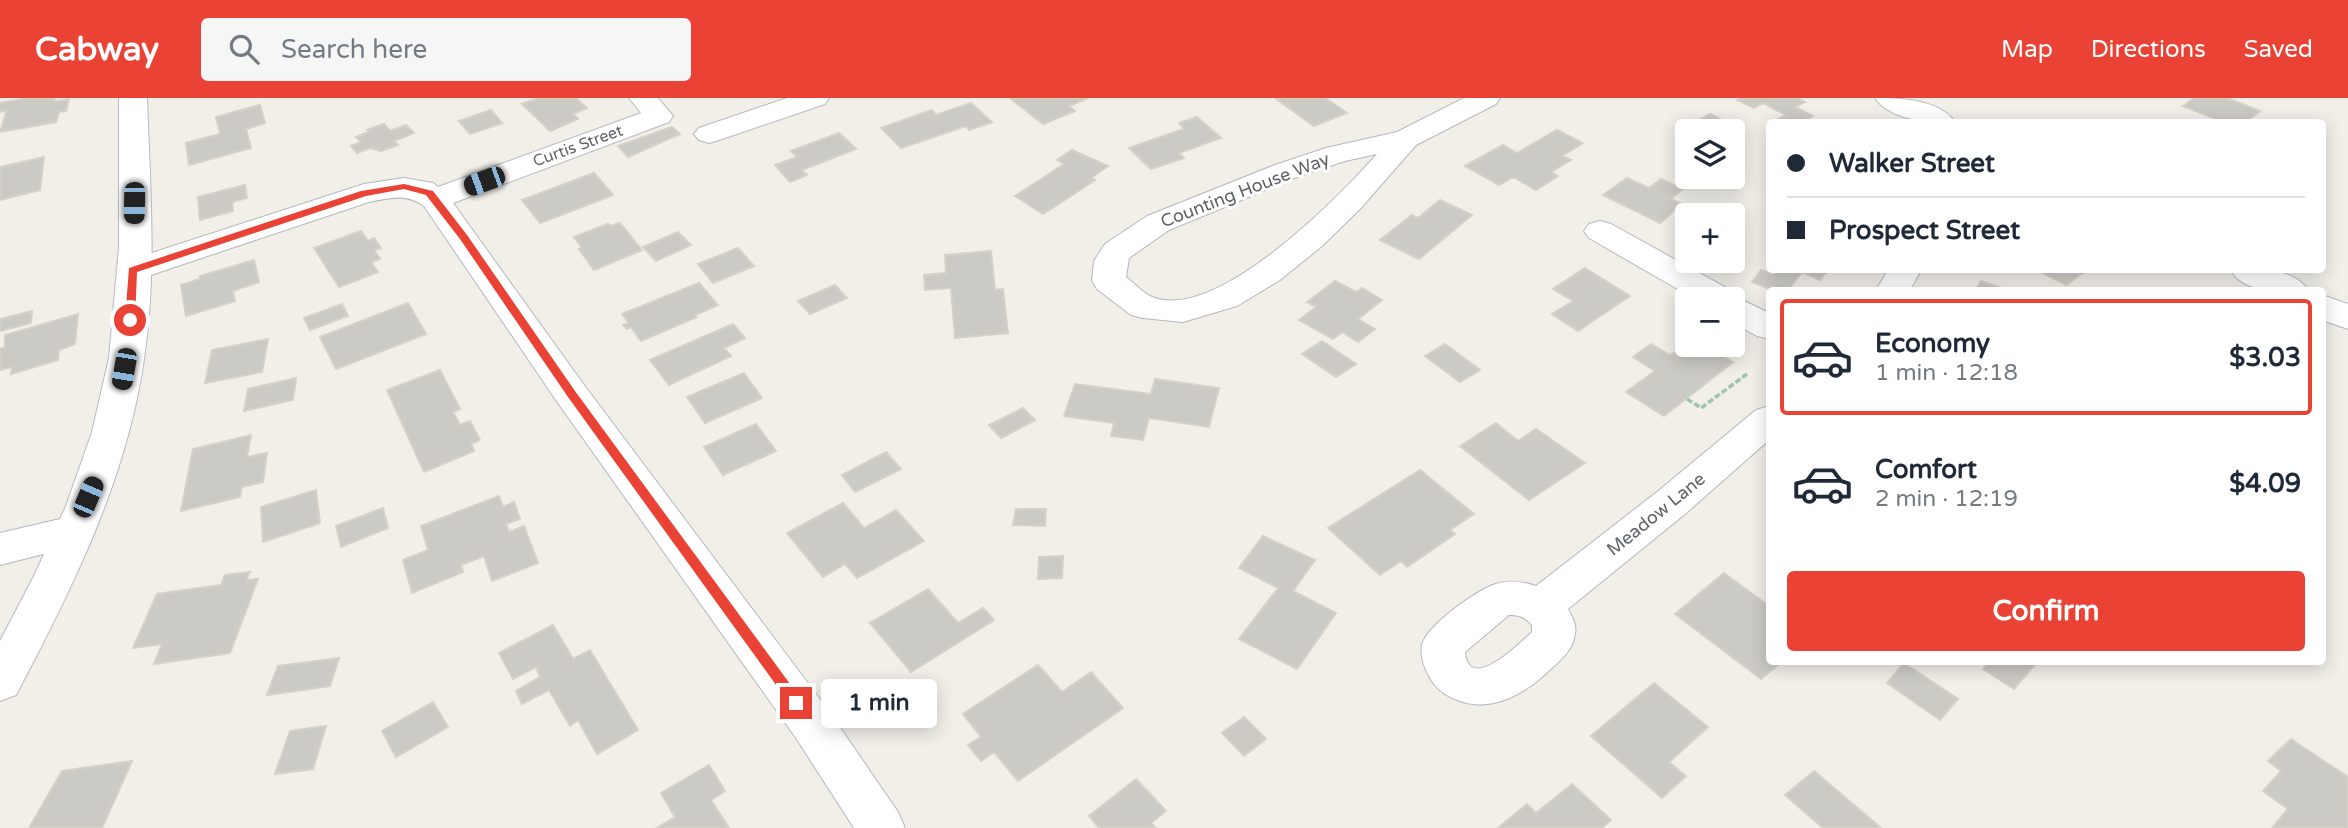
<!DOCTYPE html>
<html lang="en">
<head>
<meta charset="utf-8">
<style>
  body { margin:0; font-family:"Varela Round",sans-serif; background:#f6f6f7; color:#1f2937; height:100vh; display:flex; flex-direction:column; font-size:26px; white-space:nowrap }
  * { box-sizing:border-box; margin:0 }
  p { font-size:23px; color:#747a83 }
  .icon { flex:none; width:38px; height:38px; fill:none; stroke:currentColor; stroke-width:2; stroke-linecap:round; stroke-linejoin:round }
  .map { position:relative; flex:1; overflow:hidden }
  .sheet { position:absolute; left:1766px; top:189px; width:560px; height:378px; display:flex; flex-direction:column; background:#fff; border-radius:7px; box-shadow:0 4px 18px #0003 }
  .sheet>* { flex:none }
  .hud { position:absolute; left:1766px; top:21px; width:560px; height:154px; border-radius:7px; box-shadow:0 4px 18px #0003; display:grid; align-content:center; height:154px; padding:0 21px; background:#fff }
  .controls { position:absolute; left:1675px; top:21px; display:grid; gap:14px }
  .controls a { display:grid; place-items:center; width:70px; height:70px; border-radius:7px; background:#fff; box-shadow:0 4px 18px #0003; font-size:35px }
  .end { position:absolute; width:32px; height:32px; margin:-16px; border:9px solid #ea4335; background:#fff; box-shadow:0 0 0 4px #fff }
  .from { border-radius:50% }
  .bubble { position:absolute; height:49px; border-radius:7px; background:#fff; box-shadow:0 4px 18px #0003; font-size:23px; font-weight:700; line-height:49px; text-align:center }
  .car { position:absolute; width:21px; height:42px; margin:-21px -10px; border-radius:9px; box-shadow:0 0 5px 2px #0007; background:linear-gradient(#222 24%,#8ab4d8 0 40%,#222 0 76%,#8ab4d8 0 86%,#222 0) }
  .hud b { display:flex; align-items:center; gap:24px; height:66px; font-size:26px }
  .hud b+b { border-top:2px solid #e0e1e3 }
  .hud i { width:18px; height:18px; background:#1f2937 }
  ul { padding:12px 0 0; list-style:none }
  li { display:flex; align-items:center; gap:21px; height:116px; margin:0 14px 10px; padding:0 7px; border:4px solid transparent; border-radius:7px }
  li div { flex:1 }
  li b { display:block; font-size:26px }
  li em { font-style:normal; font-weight:700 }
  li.selected { border-color:#ea4335 }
  li>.icon { width:63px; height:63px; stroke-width:1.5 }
  .action { display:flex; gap:14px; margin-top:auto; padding:14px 21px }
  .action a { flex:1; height:80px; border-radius:7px; background:#ea4335; color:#fff; font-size:28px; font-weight:700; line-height:80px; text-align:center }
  header { display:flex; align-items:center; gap:42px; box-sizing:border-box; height:98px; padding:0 35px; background:#ea4335; color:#fff }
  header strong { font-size:33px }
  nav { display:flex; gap:38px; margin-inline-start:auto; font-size:24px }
  .search { width:490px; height:63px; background:#f6f6f7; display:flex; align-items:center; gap:18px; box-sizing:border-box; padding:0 24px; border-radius:7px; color:#747a83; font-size:26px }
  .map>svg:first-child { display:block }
  .building { fill:#cccac5; stroke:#d6d1c6; stroke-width:2 }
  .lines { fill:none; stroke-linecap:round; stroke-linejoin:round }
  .street-casing { stroke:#b5b8bc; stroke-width:2 }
  .secondary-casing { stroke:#b6babf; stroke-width:2 }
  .path { stroke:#9cc7a9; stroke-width:3.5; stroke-dasharray:6 2.5; stroke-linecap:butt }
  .street { fill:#fff; fill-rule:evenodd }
  .secondary { fill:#fff; fill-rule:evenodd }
  .route { fill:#ea4335 }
  .labels { text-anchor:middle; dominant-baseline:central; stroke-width:6; stroke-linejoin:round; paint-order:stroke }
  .far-street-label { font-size:16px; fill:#5f6368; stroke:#fff }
  .street-label { font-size:18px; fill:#5f6368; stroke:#fff }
</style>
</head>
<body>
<header>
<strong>Cabway</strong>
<div class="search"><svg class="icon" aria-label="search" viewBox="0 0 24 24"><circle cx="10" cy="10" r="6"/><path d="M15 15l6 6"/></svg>Search here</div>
<nav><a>Map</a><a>Directions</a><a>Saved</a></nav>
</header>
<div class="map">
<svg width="2348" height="730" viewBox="0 0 2348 730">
  <rect width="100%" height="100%" fill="#f1efe8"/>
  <path class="building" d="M28,0H55L54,4L69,1L66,13L59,14L56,24L0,34L7,12L0,14V5Z
    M539,0H576L587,10L573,16L578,21L550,33L522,6Z
    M1010,0H1088L1069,8L1075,13L1043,26Z
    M1275,0H1325L1347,15L1314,28Z
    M1741,0H1797L1805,4L1795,9L1813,18L1801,24H1778L1774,23L1786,17L1763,5L1754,10L1737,2Z
    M2194,0H2227L2260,13L2246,24H2223L2183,8Z
    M971,5L992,24L969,32L966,28L901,50L881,30L932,12L936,17Z
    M260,7L265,25L246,31L251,50L189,67L186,45L220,36L216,19Z
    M491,12L502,25L470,36L459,23Z
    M1710,16L1726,24L1710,33H1701L1690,27Z
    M1197,19L1221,40L1179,55L1184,60L1151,71L1129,50L1184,31L1179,25Z
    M384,26L390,33L406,27L414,35L394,43L398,47L381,53L370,50L357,55L351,48L361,44L356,39L369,34L367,32Z
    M672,29L680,36L628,59L618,48Z
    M1557,32L1583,45L1562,58L1571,62L1551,74L1558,78L1536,92L1513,79L1499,87L1465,68L1503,47L1517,55Z
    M839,35L856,51L802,72L807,77L790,84L775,67L797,59L791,53Z
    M1072,52L1108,68L1091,80L1095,82L1043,116L1015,98L1064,66L1057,62Z
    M44,59L40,92L0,102V69Z
    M594,75L613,97L540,125L522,102Z
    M1627,80L1649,90L1661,81L1683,91L1671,101L1682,106L1660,125L1603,97Z
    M245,87L247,100L232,104L233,113L200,122L198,99Z
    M1440,102L1472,117L1419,161L1380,142L1412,117L1418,120Z
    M620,125L642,152L594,172L579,151L582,150L574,139L608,126L610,128Z
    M361,133L368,143L374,140L381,150L374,152L380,161L371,164L378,174L339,189L314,150Z
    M678,134L691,147L656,163L643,149Z
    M738,150L754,168L713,185L698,166Z
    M991,153L995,192L1003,191L1008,235L955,240L951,190L925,192L924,177L946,175L945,157Z
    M254,162L259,184L233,193L235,203L186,218L181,187L200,181V178Z
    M1585,170L1630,198L1578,233L1552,216L1573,203L1553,191Z
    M1761,172L1773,177L1777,172H1828L1820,182L1802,174L1788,192H1772L1752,184Z
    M2037,172H2087L2066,187Z
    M1335,183L1356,194L1362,190L1382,202L1358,221L1375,231L1358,244L1342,234L1333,241L1299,222L1316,209L1307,204Z
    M1981,183L2008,192H1976Z
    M699,185L718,207L695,217L697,219L641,243L631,229L627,231L623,227L629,225L622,216Z
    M835,187L847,200L810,216L798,203Z
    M408,205L426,236L336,271L320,239Z
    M342,206L348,218L310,232L304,220Z
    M32,213L31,225L0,233V221Z
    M78,216L75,246L59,252L58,262L11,276L12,269L0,272V251L5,249V237Z
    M733,226L745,240L724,250L731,258L669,287L650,262Z
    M268,241L262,274L205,285L212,252Z
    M1322,243L1356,266L1336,279L1302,256Z
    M1445,246L1480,272L1460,284L1425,258Z
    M1651,246L1670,257L1689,247H1704L1733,264L1664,318L1626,294L1655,273L1633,259Z
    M440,272L460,311L453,314L460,327L470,323L480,342L471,346L474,353L424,374L387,292Z
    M744,275L762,300L705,325L687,299Z
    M296,280L293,302L244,313L248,291Z
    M1155,281L1219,290L1209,329L1149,320L1143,342L1111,338L1114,325L1064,318L1075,286L1151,296Z
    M1023,310L1035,322L1001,340L989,327Z
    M1496,325L1518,343L1536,331L1585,365L1529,402L1460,348Z
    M756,326L776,353L723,377L704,349Z
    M251,337L247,359L267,355L263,384L242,389L240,399L181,413L193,351Z
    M886,354L901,371L855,394L842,377Z
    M1420,372L1474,416L1450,432L1455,436L1407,469L1401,463L1380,477L1328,430Z
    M316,392L320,425L263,444L261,409Z
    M499,398L503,409L514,404L520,421L506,426L509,434L524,428L538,465L492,483L484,458L461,467L463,474L412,495L403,462L428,452L421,428Z
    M843,405L864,430L896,412L924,443L857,480L845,466L823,479L787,435Z
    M383,410L388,430L341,449L336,428Z
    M1016,411H1046L1045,428L1013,427Z
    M1263,438L1315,462L1293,493L1336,515L1297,571L1239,541L1278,490L1239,470Z
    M1063,458L1062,480L1038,481L1039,459Z
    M250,474L246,482L258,481L230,555L154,566L162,546L133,550L157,496L221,487L225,477Z
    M1724,475L1769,508V564H1781L1761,581L1675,516Z
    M928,491L958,525L983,510L994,522L911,574L870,525Z
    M553,527L573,561L590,552L638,632L597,656L578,622L570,628L549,592L522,606L516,593L540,579L536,569L513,581L499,555Z
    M339,560L330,588L267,597L278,568Z
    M1989,564H2037L2014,591L1983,571Z
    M1904,565L1958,601L1940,622L1887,585Z
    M1038,567L1062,594L1091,574L1123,610L1018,683L994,654L981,663L968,647L981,639L963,616Z
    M1654,585L1708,629L1669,664L1686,678L1662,700L1591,638Z
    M433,604L448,629L396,659L382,633Z
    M1244,619L1266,641L1244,658L1222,635Z
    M326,628L313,671L275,676L290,633Z
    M2291,641L2348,679V730H2272L2288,711L2263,693L2281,673L2268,663Z
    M132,663L102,730H29L62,673Z
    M709,667L725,693L711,702L729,730H657L675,719L661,695Z
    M1814,673L1881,730H1823L1785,697Z
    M1136,681L1166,713L1151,725L1156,730H1099L1089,718Z
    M1572,686L1611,722L1602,730H1498L1527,706L1536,715Z"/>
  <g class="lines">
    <defs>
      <path id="street" d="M629,0H658L673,18L669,24L453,105L584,287L828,612L898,714L905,730H854L796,640L558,305L424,108C406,95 390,100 369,104L145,179L133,182L121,179L116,172L121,165L364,86L404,80L433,85L438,89L641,15Z
        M787,0H829L825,6L719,42L709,45L699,42L694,36L699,30Z
        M1464,0H1500L1496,6L1416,47L1360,111L1322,148L1280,182L1237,208L1183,224L1143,220L1131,217L1097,191L1092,183L1094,163L1105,146L1147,118L1275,67L1326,50L1397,34ZM1377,56C1338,100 1216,225 1152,199C1143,195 1134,185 1126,179L1129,160L1169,132L1297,79L1345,63Z
        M1600,123L1611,126L1732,193L1736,199L1769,215V241L1757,238L1732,224V201H1695L1589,140L1584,133L1589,126Z
        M1888,172H1921L1910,192H1876Z
        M1769,308V342L1685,416L1568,511C1572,519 1577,526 1575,536C1573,551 1563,560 1552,570C1526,595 1493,616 1457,602C1444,597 1435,590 1429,578C1424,569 1420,558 1422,547C1427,527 1479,490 1499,485C1512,482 1524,484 1536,488L1657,394L1756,312ZM1509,517C1519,517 1525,519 1532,527V534C1521,544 1469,597 1465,554Z
        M73,418L87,423L93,434L87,445L0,467V435Z"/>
      <path id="secondary" d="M119,0H147C150,87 157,175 144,261C127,381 72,491 16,597L0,603V543L33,480L66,408L92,334L109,260L119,149Z
        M1875,0C1900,0 1939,1 1955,24C1930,26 1890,22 1875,0Z
        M2231,172C2256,172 2292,168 2308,192C2284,194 2243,196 2231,172Z
        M2322,197L2348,206V231L2322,222Z"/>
    </defs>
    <use href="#street" class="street-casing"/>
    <use href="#secondary" class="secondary-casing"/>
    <path class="path" d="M1687,301L1701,310L1747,276"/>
    <use href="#street" class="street"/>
    <use href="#secondary" class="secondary"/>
  </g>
  <path class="route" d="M404,86L433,93L467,137L575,293L801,601V609H792L568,299L460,141L426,97L404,91L366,98L137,174L135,222L130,225L125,222L129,170L361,93Z"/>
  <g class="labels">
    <g class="far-street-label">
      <text transform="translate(578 48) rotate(-20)">Curtis Street</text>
    </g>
    <g class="street-label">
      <text transform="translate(1245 92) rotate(-21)">Counting House Way</text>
      <text transform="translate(1656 416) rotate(-39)">Meadow Lane</text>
    </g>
  </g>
</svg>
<div class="controls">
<a><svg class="icon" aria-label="layers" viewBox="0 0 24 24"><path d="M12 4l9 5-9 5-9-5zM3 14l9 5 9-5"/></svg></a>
<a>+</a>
<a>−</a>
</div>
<i class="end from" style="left:130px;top:222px"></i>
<i class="end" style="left:796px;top:605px"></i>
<div class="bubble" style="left:821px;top:581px;width:116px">1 min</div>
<i class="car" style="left:484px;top:83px;rotate:250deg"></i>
<i class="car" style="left:134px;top:105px;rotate:181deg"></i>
<i class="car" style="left:124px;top:271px;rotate:190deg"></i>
<i class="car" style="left:88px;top:399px;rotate:23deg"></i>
<div class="hud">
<b><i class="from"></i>Walker Street</b>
<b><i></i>Prospect Street</b>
</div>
<section class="sheet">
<ul>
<li class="selected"><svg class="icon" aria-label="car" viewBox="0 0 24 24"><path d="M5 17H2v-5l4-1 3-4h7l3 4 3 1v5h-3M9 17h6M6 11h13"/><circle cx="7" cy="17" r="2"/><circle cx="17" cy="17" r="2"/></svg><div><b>Economy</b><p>1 min · 12:18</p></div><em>$3.03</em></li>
<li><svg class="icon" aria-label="car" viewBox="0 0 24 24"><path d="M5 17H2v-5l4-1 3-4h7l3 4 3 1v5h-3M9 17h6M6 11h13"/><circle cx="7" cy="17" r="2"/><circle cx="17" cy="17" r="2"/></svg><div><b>Comfort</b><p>2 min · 12:19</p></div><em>$4.09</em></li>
</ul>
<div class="action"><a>Confirm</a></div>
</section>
</div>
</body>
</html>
